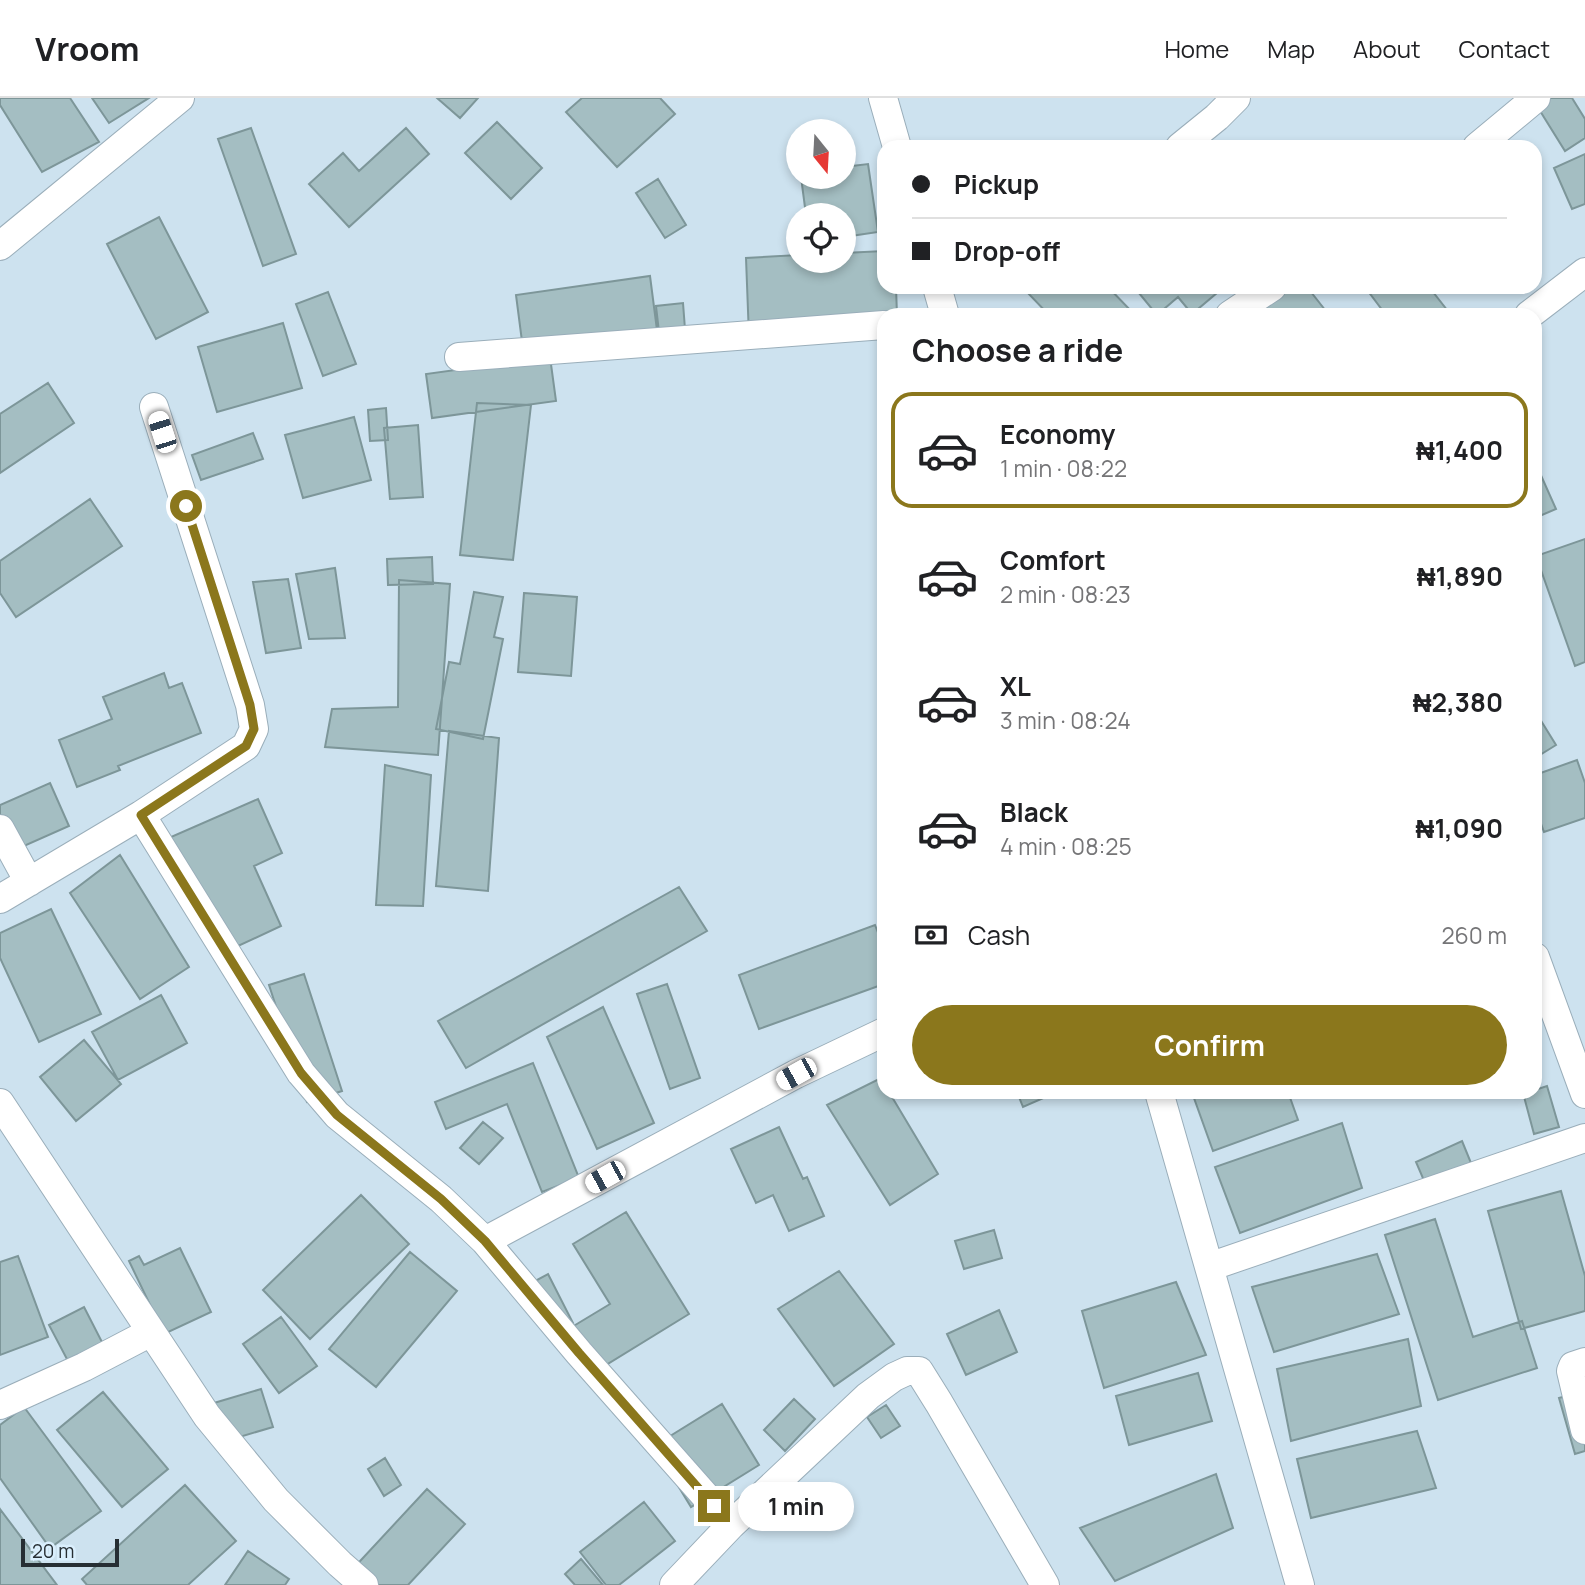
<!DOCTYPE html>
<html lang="en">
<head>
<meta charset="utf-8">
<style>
  body { margin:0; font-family:Manrope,sans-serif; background:#f2f2f2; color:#202124; height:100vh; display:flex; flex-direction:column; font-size:26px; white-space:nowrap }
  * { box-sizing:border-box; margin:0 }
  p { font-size:23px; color:#757577 }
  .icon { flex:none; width:38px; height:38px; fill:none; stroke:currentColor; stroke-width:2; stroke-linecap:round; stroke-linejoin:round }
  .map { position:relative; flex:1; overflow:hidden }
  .side { position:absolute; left:877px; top:210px; width:665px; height:791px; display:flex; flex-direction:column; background:#fff; border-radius:21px; box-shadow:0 4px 10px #0003 }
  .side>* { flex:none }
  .banner { position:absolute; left:877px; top:42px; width:665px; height:154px; border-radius:21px; box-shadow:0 4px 10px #0003; display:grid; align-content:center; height:154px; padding:0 35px; background:#fff }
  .needle { width:46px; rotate:162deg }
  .buttons { position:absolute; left:786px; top:21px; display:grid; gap:14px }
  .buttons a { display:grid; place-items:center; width:70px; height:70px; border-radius:50%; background:#fff; box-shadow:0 4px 10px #0003; font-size:35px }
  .scale { position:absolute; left:21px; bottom:18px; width:98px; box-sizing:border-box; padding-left:7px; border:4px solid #262e33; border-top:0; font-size:19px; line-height:24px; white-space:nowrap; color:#262e33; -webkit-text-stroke:5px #daeffd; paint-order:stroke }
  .end { position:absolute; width:32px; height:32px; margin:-16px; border:9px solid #8b771c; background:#fff; box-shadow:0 0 0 4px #fff }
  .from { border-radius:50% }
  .bubble { position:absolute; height:49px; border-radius:24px; background:#fff; box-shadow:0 4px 10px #0003; font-size:23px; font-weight:700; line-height:49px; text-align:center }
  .car { position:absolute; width:21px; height:42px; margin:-21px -10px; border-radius:9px; box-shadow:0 0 5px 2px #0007; background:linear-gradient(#fff 24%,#345 0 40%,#fff 0 76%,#345 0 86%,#fff 0) }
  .banner b { display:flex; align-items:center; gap:24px; height:66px; font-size:26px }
  .banner b+b { border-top:2px solid #e0e0e0 }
  .banner i { width:18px; height:18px; background:#202124 }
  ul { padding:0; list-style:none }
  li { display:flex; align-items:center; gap:21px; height:116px; margin:0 14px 10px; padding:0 21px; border:4px solid transparent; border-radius:21px }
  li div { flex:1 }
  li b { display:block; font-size:26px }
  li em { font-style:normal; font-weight:700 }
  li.current { border-color:#8b771c }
  li>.icon { width:63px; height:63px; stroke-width:1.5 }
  h2 { padding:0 35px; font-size:32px; line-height:84px }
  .pay { display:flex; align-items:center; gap:18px; height:77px; padding:0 35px; font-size:26px }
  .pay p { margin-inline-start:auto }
  .action { display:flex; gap:14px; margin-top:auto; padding:14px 35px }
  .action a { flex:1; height:80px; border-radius:42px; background:#8b771c; color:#fff; font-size:28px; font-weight:700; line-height:80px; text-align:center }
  header { display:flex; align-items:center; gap:42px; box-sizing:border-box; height:98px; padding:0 35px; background:#fff; border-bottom:2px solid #e0e0e0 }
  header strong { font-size:33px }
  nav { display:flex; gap:38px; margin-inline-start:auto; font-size:24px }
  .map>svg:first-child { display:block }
  .building { fill:#a4bec2; stroke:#7d9699; stroke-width:2 }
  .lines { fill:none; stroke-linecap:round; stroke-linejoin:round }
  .minor-casing { stroke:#9aaeba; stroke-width:30 }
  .minor { stroke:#fff; stroke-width:28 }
  .route { stroke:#8b771c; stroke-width:9 }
</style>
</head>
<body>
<header>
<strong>Vroom</strong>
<nav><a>Home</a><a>Map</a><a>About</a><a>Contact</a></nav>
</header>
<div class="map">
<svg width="1585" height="1487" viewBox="0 0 1585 1487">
  <rect width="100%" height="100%" fill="#cde2ef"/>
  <path class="building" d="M0,0H70L99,44L42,74L0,7Z
    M92,0H149L109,25Z
    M437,0H478L460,20Z
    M582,0H660L675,16L617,69L566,14Z
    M1532,0H1572L1585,21V40L1565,53Z
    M497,24L542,70L511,101L465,55Z
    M251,30L296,156L263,168L218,41Z
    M406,30L429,56L349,129L309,86L343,55L359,73Z
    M1585,56V106L1572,111L1554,70Z
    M868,66L878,134L844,139V117H806L801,79H844V69Z
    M658,81L686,127L665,140L636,95Z
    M159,119L208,214L156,241L107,146Z
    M884,153V189H896L897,217H884L749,239L746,160L798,157V163H844V155Z
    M650,178L657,232L523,251L516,197Z
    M1027,189H1108L1135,217H1049L1024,191Z
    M1134,189H1214L1218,194L1192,216L1178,199L1157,217Z
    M1251,189H1307L1329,217H1253Z
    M1372,189H1429L1451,217H1386L1368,193Z
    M328,194L356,266L323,278L296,206Z
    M683,205L685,231L659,234L656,208Z
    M283,225L302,290L217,314L198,249Z
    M550,259L556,303L432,320L426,276Z
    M48,285L74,325L0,375V316Z
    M477,305L531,307L513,462L460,457Z
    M386,310L388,342L370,343L368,312Z
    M354,319L371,382L303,400L285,337Z
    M418,327L423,399L390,401L384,330Z
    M253,335L263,361L201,382L192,357Z
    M1535,364L1556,411L1535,420Z
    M90,401L122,448L16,519L0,495V463Z
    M1585,441V564L1575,568L1536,458Z
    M432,459L433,486L388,487L387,461Z
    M335,470L345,540L309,541L296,476Z
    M288,481L301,550L266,555L253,484Z
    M399,482L450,486L438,657L325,649L332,611L398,609Z
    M474,494L503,499L494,539L503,541L483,641L436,631L449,564L460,566Z
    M524,495L577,499L571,578L518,574Z
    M164,575L169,590L182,585L201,635L118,668L120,672L77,689L59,642L112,621L103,599Z
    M1535,613L1556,647L1535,660Z
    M449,633L499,640L488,793L436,788Z
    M1577,662L1585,685V720L1544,734L1535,709V677Z
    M385,667L431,677L423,808L376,807Z
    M50,685L69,728L15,752L0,719V707Z
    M258,701L282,755L254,768L281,828L223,855L171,739Z
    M120,757L189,869L140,901L70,795Z
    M679,789L707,833L466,970L438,923Z
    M51,811L101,916L39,944L0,860V835Z
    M875,827L884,850V886L759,931L739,877Z
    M304,876L342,993L307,1004L269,887Z
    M667,886L700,980L670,991L637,896Z
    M161,897L187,945L118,982L92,934Z
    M603,909L654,1025L597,1051L547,939Z
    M84,942L121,986L76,1023L40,979Z
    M533,965L579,1080L542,1094L507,1006L446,1031L435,1004Z
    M881,980L884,985V994H889L938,1076L890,1107L827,1007Z
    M1547,988L1559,1029L1534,1036L1523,995L1535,994V992Z
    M1017,994H1057L1023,1009Z
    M1210,994H1288L1298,1022L1213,1053L1194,1000Z
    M483,1024L503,1040L479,1066L460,1050Z
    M1342,1025L1362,1090L1240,1135L1215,1069Z
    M779,1029L803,1081L807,1079L824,1118L789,1133L773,1097L756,1105L731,1051Z
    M1462,1043L1471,1065L1425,1085L1416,1064Z
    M1561,1093L1585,1178V1213L1521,1231L1488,1113Z
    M361,1097L409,1146L310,1241L263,1192Z
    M626,1114L689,1216L588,1278L562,1235L610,1206L573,1146Z
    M1435,1121L1473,1239L1522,1223L1537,1270L1438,1302L1385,1137Z
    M994,1132L1002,1160L964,1171L955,1143Z
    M180,1150L211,1214L164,1236L129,1163L139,1158L144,1167Z
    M410,1154L457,1193L376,1289L329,1251Z
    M1377,1156L1399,1216L1274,1254L1252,1189Z
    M18,1158L48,1239L0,1257V1164Z
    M839,1173L894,1246L834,1288L778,1211Z
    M548,1176L573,1225L549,1238L524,1189Z
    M1176,1184L1206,1257L1104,1290L1082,1213Z
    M84,1209L104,1248L69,1265L49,1227Z
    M999,1212L1017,1254L966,1277L947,1236Z
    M281,1219L317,1268L279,1295L243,1246Z
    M1408,1241L1421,1308L1291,1343L1277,1271Z
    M1198,1275L1212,1323L1129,1347L1116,1298Z
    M261,1291L273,1329L226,1343L214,1305Z
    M1585,1293V1353L1575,1356L1559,1300Z
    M103,1294L168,1371L122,1409L57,1332Z
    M794,1301L815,1321L785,1353L764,1332Z
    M722,1306L759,1367L691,1409L654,1348Z
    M886,1307L900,1328L881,1340L867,1319Z
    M24,1309L101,1413L50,1450L0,1380V1327Z
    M1417,1333L1436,1390L1311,1420L1297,1361Z
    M385,1360L401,1387L384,1398L368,1371Z
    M1216,1376L1233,1430L1115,1483L1080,1430Z
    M185,1387L236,1443L188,1487H87L82,1481Z
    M427,1391L465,1426L408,1487H362L349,1475Z
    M644,1404L675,1443L619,1487H606L580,1454Z
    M0,1411L57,1487H0Z
    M248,1453L289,1481L285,1487H225Z
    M581,1461L603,1487H575L565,1476Z"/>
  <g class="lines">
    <defs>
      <path id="minor" d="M883,0L897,49
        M1180,49L1217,19L1236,0
        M1477,49L1536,0
        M0,148L180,0
        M937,189L945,217
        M1230,217L1272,189
        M1529,217L1585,174
        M459,259L884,227
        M141,717L301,975L337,1017L441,1101L485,1143L579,1255L731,1427
        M0,731L29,784
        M0,801L141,717L246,648L254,631L250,607L154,309
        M1535,859L1585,996
        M1159,994L1300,1487
        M0,1005L207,1318L276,1402L340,1466L364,1487
        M485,1143L796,976L884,934
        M1209,1169L1585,1040
        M1585,1264L1573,1268L1571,1273L1585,1332
        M0,1307L84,1269L151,1234
        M674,1487L731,1427L868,1298L894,1279L907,1273H919L939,1305L1045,1487"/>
    </defs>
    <use href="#minor" class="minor-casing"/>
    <use href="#minor" class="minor"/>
  </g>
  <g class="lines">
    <path class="route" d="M186,408L250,607L254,631L246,648L141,717L301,975L337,1017L441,1101L485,1143L579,1255L714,1408"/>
  </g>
</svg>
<div class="buttons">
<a><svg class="needle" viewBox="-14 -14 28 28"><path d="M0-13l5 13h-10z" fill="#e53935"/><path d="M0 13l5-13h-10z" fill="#757577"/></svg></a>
<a><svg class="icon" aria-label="locate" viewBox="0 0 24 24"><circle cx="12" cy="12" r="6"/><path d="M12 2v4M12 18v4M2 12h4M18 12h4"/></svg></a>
</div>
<div class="scale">20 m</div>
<i class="end from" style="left:186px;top:408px"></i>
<i class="end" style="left:714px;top:1408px"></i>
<div class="bubble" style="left:738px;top:1384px;width:116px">1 min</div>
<i class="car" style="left:162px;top:334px;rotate:342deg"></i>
<i class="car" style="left:796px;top:976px;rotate:241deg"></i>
<i class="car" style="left:605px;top:1079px;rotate:241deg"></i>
<div class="banner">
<b><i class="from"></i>Pickup</b>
<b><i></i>Drop-off</b>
</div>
<section class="side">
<h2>Choose a ride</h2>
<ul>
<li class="current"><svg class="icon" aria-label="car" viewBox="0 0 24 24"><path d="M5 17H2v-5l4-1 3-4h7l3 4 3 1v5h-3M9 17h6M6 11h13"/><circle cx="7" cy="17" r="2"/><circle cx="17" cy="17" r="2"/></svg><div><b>Economy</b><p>1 min · 08:22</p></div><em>₦1,400</em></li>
<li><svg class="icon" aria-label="car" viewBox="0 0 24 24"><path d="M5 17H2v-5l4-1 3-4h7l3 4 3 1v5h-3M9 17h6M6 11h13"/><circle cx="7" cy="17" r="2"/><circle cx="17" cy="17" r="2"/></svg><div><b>Comfort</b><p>2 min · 08:23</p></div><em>₦1,890</em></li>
<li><svg class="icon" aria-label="car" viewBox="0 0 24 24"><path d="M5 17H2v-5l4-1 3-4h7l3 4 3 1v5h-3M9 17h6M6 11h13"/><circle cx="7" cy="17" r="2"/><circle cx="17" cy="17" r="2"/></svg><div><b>XL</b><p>3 min · 08:24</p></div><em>₦2,380</em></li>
<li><svg class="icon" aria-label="car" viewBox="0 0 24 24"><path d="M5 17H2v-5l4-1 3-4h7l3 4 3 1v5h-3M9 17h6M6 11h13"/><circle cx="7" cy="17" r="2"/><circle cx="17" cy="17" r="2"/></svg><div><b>Black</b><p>4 min · 08:25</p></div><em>₦1,090</em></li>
</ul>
<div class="pay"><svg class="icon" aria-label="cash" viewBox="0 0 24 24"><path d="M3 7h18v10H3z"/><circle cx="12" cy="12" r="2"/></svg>Cash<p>260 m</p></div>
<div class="action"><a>Confirm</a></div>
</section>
</div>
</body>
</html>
